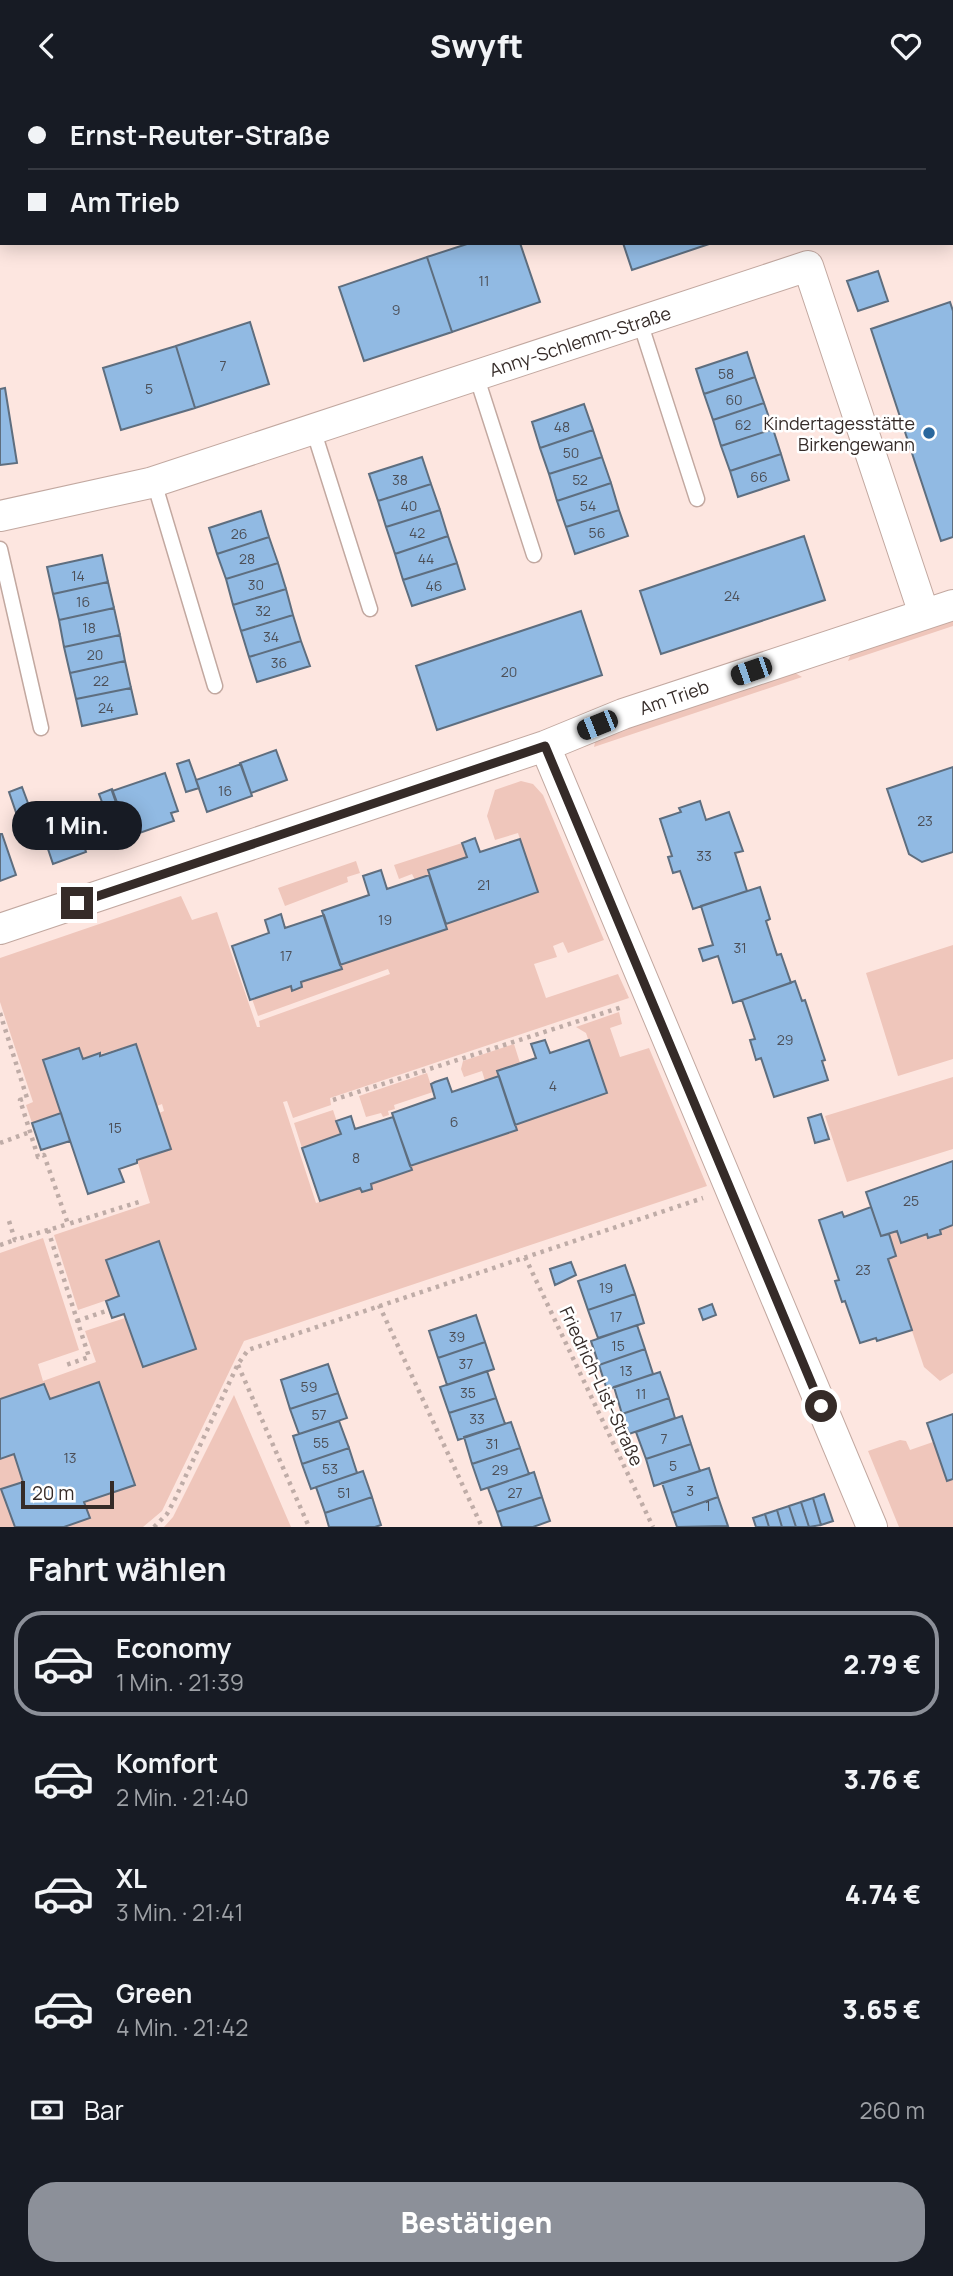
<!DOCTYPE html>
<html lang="de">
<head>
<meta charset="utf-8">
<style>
  body { margin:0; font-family:Manrope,sans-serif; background:#20242c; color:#f1f3f6; height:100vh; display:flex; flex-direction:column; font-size:26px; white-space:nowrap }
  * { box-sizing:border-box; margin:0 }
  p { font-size:23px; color:#9ea1a6 }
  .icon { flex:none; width:38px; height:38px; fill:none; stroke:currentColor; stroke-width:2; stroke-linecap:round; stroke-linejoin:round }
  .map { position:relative; height:1436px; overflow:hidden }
  .side { display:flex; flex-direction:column; background:#171b24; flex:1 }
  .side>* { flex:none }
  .top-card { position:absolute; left:0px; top:0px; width:954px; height:154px; box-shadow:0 4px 18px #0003; display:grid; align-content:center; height:154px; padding:0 28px; background:#171b24 }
  .scale { position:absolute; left:21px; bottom:18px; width:93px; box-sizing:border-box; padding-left:7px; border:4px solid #352b28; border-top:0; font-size:19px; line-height:24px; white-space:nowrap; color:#352b28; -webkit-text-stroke:5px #fff; paint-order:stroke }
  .end { position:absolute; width:32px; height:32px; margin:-16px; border:9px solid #352b28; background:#fff; box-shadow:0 0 0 4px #fff }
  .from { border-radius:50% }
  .bubble { position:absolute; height:49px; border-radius:24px; background:#171b24; box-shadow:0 4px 18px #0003; font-size:23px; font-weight:800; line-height:49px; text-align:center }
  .car { position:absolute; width:21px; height:42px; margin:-21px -10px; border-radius:9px; box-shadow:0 0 5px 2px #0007; background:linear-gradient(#222 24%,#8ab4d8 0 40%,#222 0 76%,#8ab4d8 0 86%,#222 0) }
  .top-card b { display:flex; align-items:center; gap:24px; height:66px; font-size:26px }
  .top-card b+b { border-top:2px solid #363941 }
  .top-card i { width:18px; height:18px; background:#f1f3f6 }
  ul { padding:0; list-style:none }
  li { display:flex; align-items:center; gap:21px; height:105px; margin:0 14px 10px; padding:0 14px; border:4px solid transparent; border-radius:28px }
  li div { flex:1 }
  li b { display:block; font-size:26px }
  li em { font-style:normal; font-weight:800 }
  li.active { border-color:#8c9099 }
  li>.icon { width:63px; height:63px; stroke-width:1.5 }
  h2 { padding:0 28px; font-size:32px; line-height:84px }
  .pay { display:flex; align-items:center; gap:18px; height:77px; padding:0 28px; font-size:26px }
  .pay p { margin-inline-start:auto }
  .button { display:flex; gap:14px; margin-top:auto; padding:14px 28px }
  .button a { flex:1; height:80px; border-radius:28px; background:#8c9099; color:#fff; font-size:28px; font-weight:800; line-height:80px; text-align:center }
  header { display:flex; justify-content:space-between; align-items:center; height:91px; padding:0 28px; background:#171b24; font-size:32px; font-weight:800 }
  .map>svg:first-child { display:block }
  .green { fill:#efc6bb }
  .building { fill:#91bae3; stroke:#5e6e7f; stroke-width:2 }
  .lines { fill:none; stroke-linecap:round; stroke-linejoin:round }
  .lane-casing { stroke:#c2a8a0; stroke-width:17 }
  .street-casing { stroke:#c2a8a0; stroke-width:32 }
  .path { stroke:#bfaca7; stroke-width:4.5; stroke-dasharray:3.5 5; stroke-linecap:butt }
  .lane { stroke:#fff; stroke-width:14 }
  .street { stroke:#fff; stroke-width:30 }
  .route { stroke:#352b28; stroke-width:9 }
  .poi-dot { fill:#29679d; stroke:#fff; stroke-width:2.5 }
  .labels { text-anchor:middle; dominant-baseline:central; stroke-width:5; stroke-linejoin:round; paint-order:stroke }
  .number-label { font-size:14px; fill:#4c4f57 }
  .street-label { font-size:18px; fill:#352b28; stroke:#fff }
  .poi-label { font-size:18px; fill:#352b28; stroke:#fff; text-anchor:end }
</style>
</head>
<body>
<header><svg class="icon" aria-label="back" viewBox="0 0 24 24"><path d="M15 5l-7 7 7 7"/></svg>Swyft<svg class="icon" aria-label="heart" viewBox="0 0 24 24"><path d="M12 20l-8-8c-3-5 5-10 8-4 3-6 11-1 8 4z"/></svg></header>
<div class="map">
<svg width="953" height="1436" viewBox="0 0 953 1436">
  <rect width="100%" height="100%" fill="#fde6e0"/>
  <path class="green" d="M953,527V535L848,570L853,558Z
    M790,579L802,586L594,656L597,643Z
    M521,690L533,693L543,704L604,849L568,862L563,851L553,855L557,866L534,873L546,907L618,883L629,907L330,1007L331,1014L293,1027L287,1010L283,1011L316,1112L360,1097L372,1098L371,1093L411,1079L410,1075L517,1039L515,1034L607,1003L586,942L576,936L619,921L622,933L610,937L620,966L649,957L707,1095L244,1250L162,1420L143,1436H64L90,1427L84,1411L135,1393L99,1291L50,1308L44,1293L0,1308V1162L43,1147L79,1259L38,1273L43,1290L96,1271L85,1240L125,1227L143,1276L196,1258L159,1151L106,1169L119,1205L78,1219L54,1144L150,1112L137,1069L171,1058L159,1022L164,1020L162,1013L157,1015L136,953L83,968L78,957L43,969L61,1022L32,1032L26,1014L33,1011L0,911V867L181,805L192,829L217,821L257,936H260L259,930L390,883L388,878L258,925L252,908L291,895L292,899L302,896L301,891L341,878L340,874L447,838L446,833L537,801L518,742L495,749L487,725L495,699Z
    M462,752L467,766L428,779L429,784L415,789L412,783L399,788L394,774Z
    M356,770L360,782L347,786L348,791L285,815L278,797Z
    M953,854V968L898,985L866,882Z
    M514,953L520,972L497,980L499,985L485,990L482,980L464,986L461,978L463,970Z
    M427,982L433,1001L394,1014L395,1018L388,1020L389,1024L383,1026L381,1022L366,1026L359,1005Z
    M953,986V1058L847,1091L825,1025Z
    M333,1019L341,1043L302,1057L294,1032Z
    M953,1134V1282L940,1290L924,1276L888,1168L896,1165L889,1143L897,1140L901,1152L927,1143L928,1147L941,1143L940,1139Z
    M234,1304L291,1436H164L173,1426Z
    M900,1349L906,1350L910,1359L933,1351L947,1390L953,1388V1436H899L868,1360Z
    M14,1363L23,1391L2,1398L15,1436H0V1368Z"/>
  <path class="building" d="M470,152H520L540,211L452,241L427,166Z
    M623,152H712L632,179Z
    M427,166L452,241L364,270L339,196Z
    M878,180L888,210L858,220L847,190Z
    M950,211L953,220V446L941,450L871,238Z
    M250,231L269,293L195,317L176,255Z
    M176,255L195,317L121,339L103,277Z
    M747,261L755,286L704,303L696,278Z
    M755,286L764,312L713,329L704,303Z
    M5,297L17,372L0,374V298Z
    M764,312L773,338L721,355L713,329Z
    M584,313L593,339L540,357L532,331Z
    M773,338L781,363L730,380L721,355Z
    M593,339L602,366L549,383L540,357Z
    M781,363L789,389L738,406L730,380Z
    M422,366L431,393L378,410L369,383Z
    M602,366L611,392L557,410L549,383Z
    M611,392L619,419L566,436L557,410Z
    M431,393L440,419L386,436L378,410Z
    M440,419L448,445L395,463L386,436Z
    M619,419L628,445L575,463L566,436Z
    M261,420L269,446L217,463L209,437Z
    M448,445L457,472L403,489L395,463Z
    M804,445L825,509L661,563L640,500Z
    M269,446L278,472L226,488L217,463Z
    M102,464L108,491L53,503L47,476Z
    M278,472L286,498L233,514L226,488Z
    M457,472L465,498L412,515L403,489Z
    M108,491L114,517L59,529L53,503Z
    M286,498L293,524L241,540L233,514Z
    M114,517L120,544L64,556L59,529Z
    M581,520L602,584L437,639L416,575Z
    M293,524L301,550L249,566L241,540Z
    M120,544L125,570L70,582L64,556Z
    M301,550L310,575L257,591L249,566Z
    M125,570L131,597L76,608L70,582Z
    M131,597L137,623L82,635L76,608Z
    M276,659L287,689L251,702L240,672Z
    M189,669L199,697L186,701L177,673Z
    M241,673L252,705L207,721L196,689Z
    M953,676V761L922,771L909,763L887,698Z
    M165,682L178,720L171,722L174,730L128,746L112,700Z
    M22,696L35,731L21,736L9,701Z
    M112,698L121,722L108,727L99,703Z
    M700,710L706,729L729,721L743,760L735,762L747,800L693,818L680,780L673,782L668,766L672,765L660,728L681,721L679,717Z
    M71,716L86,761L53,773L38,728Z
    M0,743H2L16,784L0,790Z
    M475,747L480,761L520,748L538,801L446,833L428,779L467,766L462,752Z
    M381,779L387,798L429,784L447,838L340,874L322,820L369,804L363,785Z
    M760,796L770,828L766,830L777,864L781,863L791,892L733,912L718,865L703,870L699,858L713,854L701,815Z
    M281,823L285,837L324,824L342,878L301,891L302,896L292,900L291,895L250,909L232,855L269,842L265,829Z
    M795,890L802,910L805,909L825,969L822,970L828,989L774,1006L761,967L756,969L750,949L755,948L742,909Z
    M545,949L550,962L589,949L607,1002L515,1034L497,980L536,967L531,953Z
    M136,953L171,1058L137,1069V1072L119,1078L124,1091L88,1103L43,969L79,957L83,968L100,962V965Z
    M499,985L517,1039L410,1075L392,1022L435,1007L431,993L435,991L447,987L452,1001Z
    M61,1022L70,1050L41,1059L32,1032Z
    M821,1023L829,1048L815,1052L808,1027Z
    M351,1025L355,1038L393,1026L412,1079L371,1093L372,1098L362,1101L360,1097L320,1110L302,1057L341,1043L336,1030Z
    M953,1070V1134L940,1139L941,1143L928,1147L927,1143L901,1152L897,1140L881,1145L866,1101Z
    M871,1116L881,1145L889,1143L896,1165L888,1168L912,1239L877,1250L876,1247L860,1252L845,1210L842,1211L835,1190L839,1189L819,1129L842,1121L844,1126Z
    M159,1150L196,1258L143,1276L124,1223L112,1227L106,1210L119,1205L106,1169Z
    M571,1171L576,1184L555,1194L550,1178Z
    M625,1174L635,1203L588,1219L578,1190Z
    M635,1203L644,1232L598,1247L588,1219Z
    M712,1213L716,1224L703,1229L699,1218Z
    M476,1224L485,1251L438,1267L429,1240Z
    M637,1234L645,1258L599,1274L591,1250Z
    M485,1251L494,1278L447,1294L438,1267Z
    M645,1258L653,1283L607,1299L599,1274Z
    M328,1273L338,1302L290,1318L281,1289Z
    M487,1280L496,1307L449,1322L440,1296Z
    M660,1281L669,1307L622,1323L614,1296Z
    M99,1291L135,1394L84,1411L90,1427L64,1436H15L1,1398L23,1391L14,1363L0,1368V1308L44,1293L50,1308Z
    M338,1302L347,1327L299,1343L290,1318Z
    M496,1307L505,1333L458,1349L449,1322Z
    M669,1307L675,1327L629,1343L622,1323Z
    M953,1323V1388L947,1390L927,1332Z
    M682,1325L691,1353L646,1368L636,1341Z
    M339,1330L349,1357L302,1373L293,1345Z
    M511,1331L520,1357L472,1373L464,1346Z
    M691,1353L700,1380L654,1395L646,1368Z
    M349,1357L357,1382L311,1398L302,1373Z
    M520,1357L529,1383L481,1399L472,1373Z
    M709,1377L718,1406L672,1422L662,1392Z
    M363,1380L372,1406L325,1422L316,1396Z
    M534,1381L542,1406L497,1421L488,1397Z
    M824,1403L833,1430L821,1434L813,1407Z
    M372,1406L381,1434L375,1436H329L325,1422Z
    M542,1406L550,1430L533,1436H502L497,1421Z
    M718,1406L728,1435L677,1436L672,1422Z
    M813,1407L821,1434L809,1436L801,1411Z
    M801,1411L809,1436H796L789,1415Z
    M789,1415L796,1436H782L777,1419Z
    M777,1419L782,1436H769L765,1423Z
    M765,1423L769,1436H756L753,1427Z"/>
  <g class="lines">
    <defs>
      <path id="lane" d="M640,231L697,408
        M476,284L534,464
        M313,338L370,518
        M154,391L215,595
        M0,458L41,637"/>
      <path id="street" d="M0,425L150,392L808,175L924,523
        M545,655L872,1436
        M0,838L545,655L623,623L953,514"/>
    </defs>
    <use href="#lane" class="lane-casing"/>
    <use href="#street" class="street-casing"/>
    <path class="path" d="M801,0L802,2
      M952,0L953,2
      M0,922L27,1007L20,1009L38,1066L44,1064L68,1133L139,1111
      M333,1009L622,916
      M0,1052L30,1041
      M9,1130L15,1149L68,1133
      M48,1139L89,1266L63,1275
      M0,1154L15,1149
      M525,1166L653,1436
      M379,1214L482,1436
      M77,1230L109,1219
      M238,1274L309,1436
      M154,1436L167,1423L175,1408L238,1273L248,1259L703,1107"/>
    <use href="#lane" class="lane"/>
    <use href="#street" class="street"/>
  </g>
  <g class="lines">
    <path class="route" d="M77,812L545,655L821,1315"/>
  </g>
  <circle class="poi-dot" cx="929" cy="342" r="7"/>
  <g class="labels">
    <g class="number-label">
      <text x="484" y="189">11</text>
      <text x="396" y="218">9</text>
      <text x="223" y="274">7</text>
      <text x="726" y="282">58</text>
      <text x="149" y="297">5</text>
      <text x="734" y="308">60</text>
      <text x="743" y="333">62</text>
      <text x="562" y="335">48</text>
      <text x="571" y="361">50</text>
      <text x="759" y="385">66</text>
      <text x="400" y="388">38</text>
      <text x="580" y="388">52</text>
      <text x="409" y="414">40</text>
      <text x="588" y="414">54</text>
      <text x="417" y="441">42</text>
      <text x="597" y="441">56</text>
      <text x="239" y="442">26</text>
      <text x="247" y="467">28</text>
      <text x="426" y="467">44</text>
      <text x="78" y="484">14</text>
      <text x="256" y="493">30</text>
      <text x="434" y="494">46</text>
      <text x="732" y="504">24</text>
      <text x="83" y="510">16</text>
      <text x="263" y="519">32</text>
      <text x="89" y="536">18</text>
      <text x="271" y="545">34</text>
      <text x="95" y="563">20</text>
      <text x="279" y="571">36</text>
      <text x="509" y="580">20</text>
      <text x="101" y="589">22</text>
      <text x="106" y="616">24</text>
      <text x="225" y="699">16</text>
      <text x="925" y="729">23</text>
      <text x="704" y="764">33</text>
      <text x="484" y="793">21</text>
      <text x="385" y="828">19</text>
      <text x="740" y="856">31</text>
      <text x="286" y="864">17</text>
      <text x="785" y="948">29</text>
      <text x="553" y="994">4</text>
      <text x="454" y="1030">6</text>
      <text x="115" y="1036">15</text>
      <text x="356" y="1066">8</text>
      <text x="911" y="1109">25</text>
      <text x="863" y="1178">23</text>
      <text x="606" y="1196">19</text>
      <text x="616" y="1225">17</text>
      <text x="457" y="1245">39</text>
      <text x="618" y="1254">15</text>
      <text x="466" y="1272">37</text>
      <text x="626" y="1279">13</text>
      <text x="309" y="1295">59</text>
      <text x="468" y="1301">35</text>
      <text x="641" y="1302">11</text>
      <text x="319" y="1323">57</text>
      <text x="477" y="1327">33</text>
      <text x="664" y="1347">7</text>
      <text x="321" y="1351">55</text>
      <text x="492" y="1352">31</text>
      <text x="70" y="1366">13</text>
      <text x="673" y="1374">5</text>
      <text x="330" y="1377">53</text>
      <text x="500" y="1378">29</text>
      <text x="690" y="1399">3</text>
      <text x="344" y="1401">51</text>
      <text x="515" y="1401">27</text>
      <text x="708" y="1414">1</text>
    </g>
    <g class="street-label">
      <text transform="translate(580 250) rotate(-18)">Anny-Schlemm-Straße</text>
      <text transform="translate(674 606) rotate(-19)">Am Trieb</text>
      <text transform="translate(602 1295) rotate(65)">Friedrich-List-Straße</text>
    </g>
    <g class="poi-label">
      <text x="915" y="332">Kindertagesstätte<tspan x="915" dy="21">Birkengewann</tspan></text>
    </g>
  </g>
</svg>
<div class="scale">20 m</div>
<i class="end from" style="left:821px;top:1315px"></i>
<i class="end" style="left:77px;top:812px"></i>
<div class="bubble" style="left:12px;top:710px;width:130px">1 Min.</div>
<i class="car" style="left:751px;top:580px;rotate:251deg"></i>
<i class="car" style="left:597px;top:634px;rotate:248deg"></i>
<div class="top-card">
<b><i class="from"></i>Ernst-Reuter-Straße</b>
<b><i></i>Am Trieb</b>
</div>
</div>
<section class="side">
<h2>Fahrt wählen</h2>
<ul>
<li class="active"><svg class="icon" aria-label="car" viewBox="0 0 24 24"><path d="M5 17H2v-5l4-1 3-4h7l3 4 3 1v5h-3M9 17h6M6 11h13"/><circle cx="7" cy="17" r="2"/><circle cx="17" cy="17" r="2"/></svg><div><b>Economy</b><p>1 Min. · 21:39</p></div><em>2.79 €</em></li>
<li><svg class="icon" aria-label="car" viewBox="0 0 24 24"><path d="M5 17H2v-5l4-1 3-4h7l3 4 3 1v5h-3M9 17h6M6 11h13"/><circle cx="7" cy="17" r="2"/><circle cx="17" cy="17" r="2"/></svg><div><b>Komfort</b><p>2 Min. · 21:40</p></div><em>3.76 €</em></li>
<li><svg class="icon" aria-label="car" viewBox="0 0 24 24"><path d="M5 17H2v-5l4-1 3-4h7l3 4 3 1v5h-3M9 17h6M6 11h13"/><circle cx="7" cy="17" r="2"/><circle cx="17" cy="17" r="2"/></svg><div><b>XL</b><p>3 Min. · 21:41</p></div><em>4.74 €</em></li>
<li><svg class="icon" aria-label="car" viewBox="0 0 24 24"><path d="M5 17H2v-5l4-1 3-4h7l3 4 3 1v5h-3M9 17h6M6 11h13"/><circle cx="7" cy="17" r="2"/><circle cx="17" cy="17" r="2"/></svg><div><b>Green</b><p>4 Min. · 21:42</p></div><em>3.65 €</em></li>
</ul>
<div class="pay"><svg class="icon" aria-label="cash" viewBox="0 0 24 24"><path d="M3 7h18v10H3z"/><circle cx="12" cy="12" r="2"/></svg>Bar<p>260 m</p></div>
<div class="button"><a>Bestätigen</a></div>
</section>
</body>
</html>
